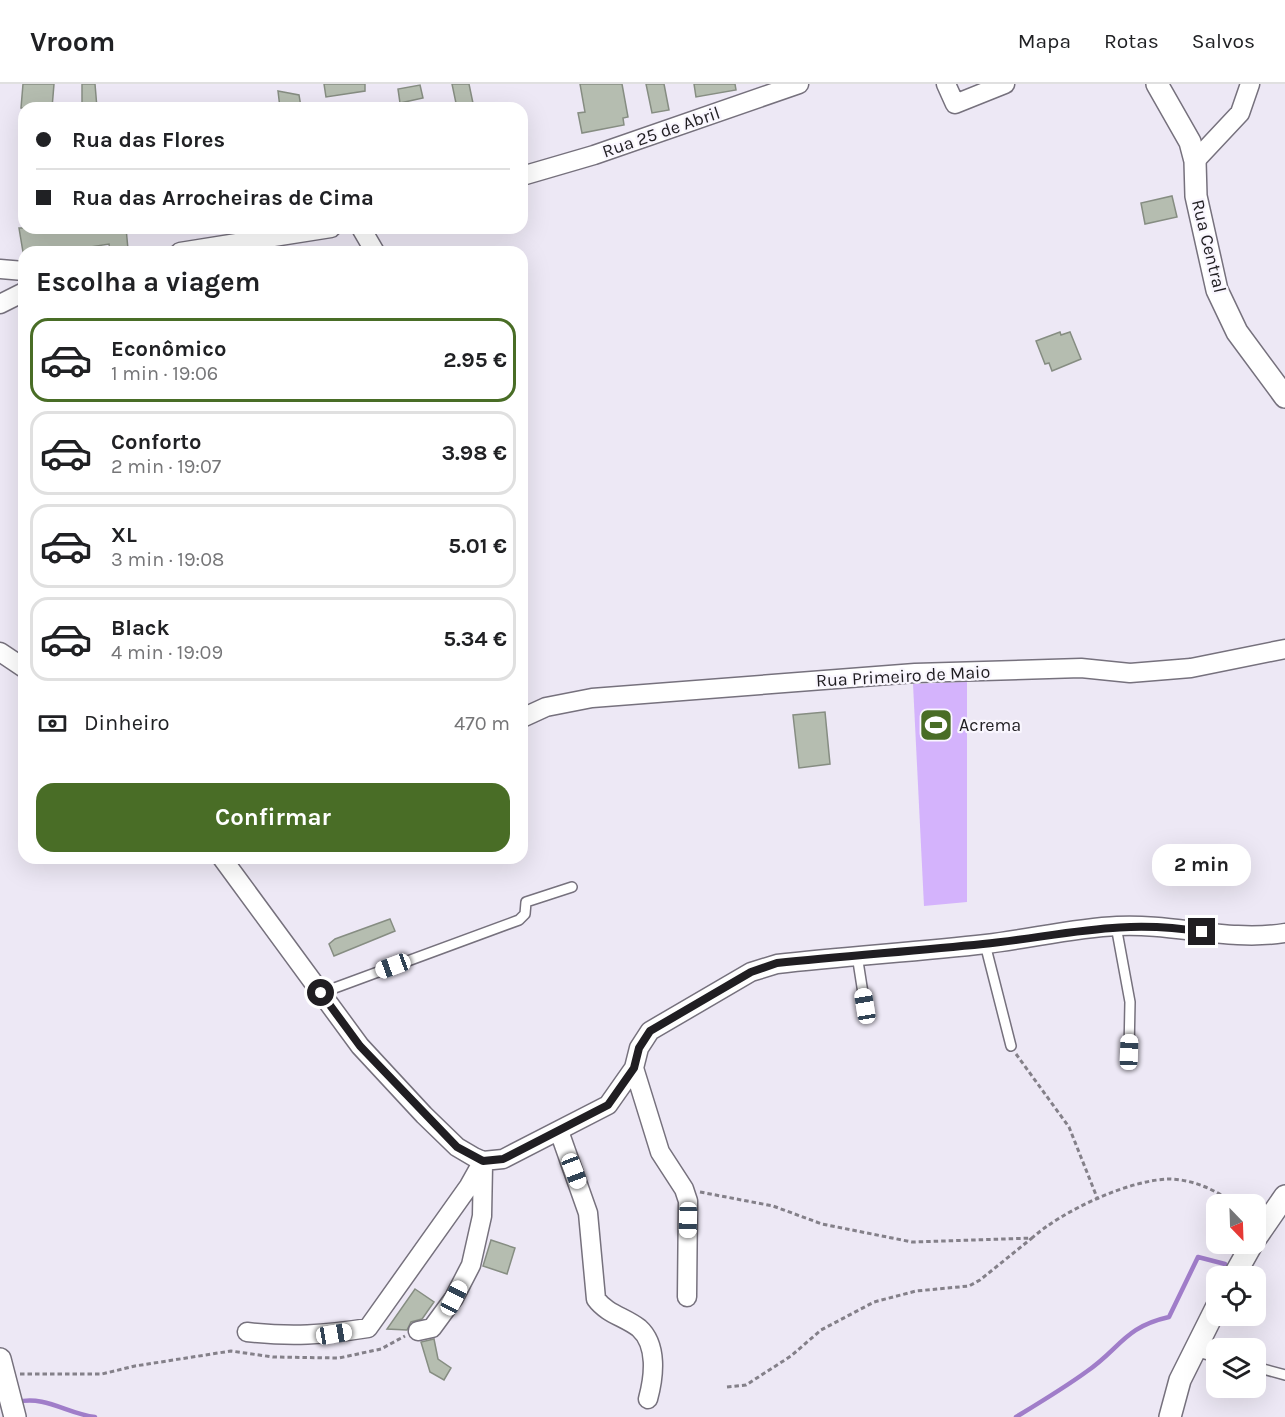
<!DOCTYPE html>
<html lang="pt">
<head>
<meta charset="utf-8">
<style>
  body { margin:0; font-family:Karla,sans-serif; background:#f2f2f2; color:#202124; height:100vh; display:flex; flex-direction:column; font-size:22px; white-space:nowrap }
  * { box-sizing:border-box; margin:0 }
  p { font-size:20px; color:#757577 }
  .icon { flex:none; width:33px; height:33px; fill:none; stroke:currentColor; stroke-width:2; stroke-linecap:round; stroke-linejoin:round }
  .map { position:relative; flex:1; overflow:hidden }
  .sheet { position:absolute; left:18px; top:162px; width:510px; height:618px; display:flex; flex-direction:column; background:#fff; border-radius:18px; box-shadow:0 6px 24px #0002 }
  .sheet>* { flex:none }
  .hud { position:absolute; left:18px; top:18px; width:510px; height:132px; border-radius:18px; box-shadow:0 6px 24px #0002; display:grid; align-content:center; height:132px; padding:0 18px; background:#fff }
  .needle { width:39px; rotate:157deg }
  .controls { position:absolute; left:1206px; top:1110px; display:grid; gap:12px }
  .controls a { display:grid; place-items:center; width:60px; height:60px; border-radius:12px; background:#fff; box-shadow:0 6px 24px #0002; font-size:30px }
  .end { position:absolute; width:27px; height:27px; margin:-14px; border:8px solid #201e22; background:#fff; box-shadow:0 0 0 3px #fff }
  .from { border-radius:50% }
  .bubble { position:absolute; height:42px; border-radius:18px; background:#fff; box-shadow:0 6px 24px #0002; font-size:20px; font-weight:700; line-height:42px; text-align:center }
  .car { position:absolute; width:18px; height:36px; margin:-18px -9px; border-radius:8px; box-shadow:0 0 4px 2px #0007; background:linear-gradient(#fff 24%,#345 0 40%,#fff 0 76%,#345 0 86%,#fff 0) }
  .hud b { display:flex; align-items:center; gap:21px; height:57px; font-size:22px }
  .hud b+b { border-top:2px solid #e0e0e0 }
  .hud i { width:15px; height:15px; background:#202124 }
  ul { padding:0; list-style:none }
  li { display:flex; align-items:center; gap:18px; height:84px; margin:0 12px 9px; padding:0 6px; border:3px solid #e0e0e0; border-radius:18px }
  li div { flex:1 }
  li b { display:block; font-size:22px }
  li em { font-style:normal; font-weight:700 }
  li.active { border-color:#496d26 }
  li>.icon { width:54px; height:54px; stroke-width:1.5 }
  h2 { padding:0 18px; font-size:27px; line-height:72px }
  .pay { display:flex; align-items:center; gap:15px; height:66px; padding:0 18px; font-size:22px }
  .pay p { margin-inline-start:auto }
  .button { display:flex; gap:12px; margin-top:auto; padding:12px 18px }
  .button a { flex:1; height:69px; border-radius:18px; background:#496d26; color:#fff; font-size:24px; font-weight:700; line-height:69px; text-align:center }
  header { display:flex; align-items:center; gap:36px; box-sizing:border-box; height:84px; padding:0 30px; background:#fff; border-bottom:2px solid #e0e0e0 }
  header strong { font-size:28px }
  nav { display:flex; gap:33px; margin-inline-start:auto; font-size:21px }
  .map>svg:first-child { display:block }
  .green { fill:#d4b3fc }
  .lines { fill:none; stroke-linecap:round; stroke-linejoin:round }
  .stream { stroke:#a07dc9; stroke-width:4.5 }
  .building { fill:#b5bdb0; stroke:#868d82; stroke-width:1.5 }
  .service-casing { stroke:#76717d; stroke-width:12 }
  .minor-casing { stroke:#76717d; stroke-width:21 }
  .tertiary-casing { stroke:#76717d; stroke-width:24 }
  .path { stroke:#848089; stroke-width:3; stroke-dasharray:4.5 3; stroke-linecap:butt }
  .service { stroke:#fff; stroke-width:9 }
  .minor { stroke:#fff; stroke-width:18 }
  .tertiary { stroke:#fff; stroke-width:21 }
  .route { stroke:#201e22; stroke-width:8 }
  .labels { text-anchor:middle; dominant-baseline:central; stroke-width:4.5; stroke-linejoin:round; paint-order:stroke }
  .street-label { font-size:18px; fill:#201e22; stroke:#f9f6fe }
  .poi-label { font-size:18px; fill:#201e22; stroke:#f9f6fe; text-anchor:start }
</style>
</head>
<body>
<header>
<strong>Vroom</strong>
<nav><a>Mapa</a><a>Rotas</a><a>Salvos</a></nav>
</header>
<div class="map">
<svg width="1285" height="1333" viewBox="0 0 1285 1333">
  <rect width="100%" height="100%" fill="#ede8f5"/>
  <path class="green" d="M967,598V818L924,822L913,600Z"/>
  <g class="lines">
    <path class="stream" d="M17,1318C45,1311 68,1330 95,1333
      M1016,1333C1039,1319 1064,1304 1086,1288C1120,1265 1124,1243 1169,1233L1198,1173L1225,1180"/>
  </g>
  <path class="building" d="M23,0H54L52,24H21Z
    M82,0H95L97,24L82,23Z
    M324,0H365V7L326,13Z
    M452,0H469L474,24H457Z
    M580,0H622L628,33L623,34L624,41L582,49L578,29L585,28Z
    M646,0H664L669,26L652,29Z
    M694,0H735L736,6L696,13Z
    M420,1L423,14L400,19L398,5Z
    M278,7L299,11L301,23L280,24Z
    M1172,112L1177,133L1145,140L1141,119Z
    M19,144H126L128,165L110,167L109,160L58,168H23Z
    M1060,248L1061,251L1070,248L1081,275L1052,287L1049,279L1045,280L1036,257Z
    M825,628L830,680L799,684L793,631Z
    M390,835L395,847L334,872L329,860L335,855Z
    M491,1156L515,1164L507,1190L483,1182Z
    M415,1205L434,1218L422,1235L411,1238L407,1246L387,1245Z
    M434,1255L438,1275L451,1284L444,1296L430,1288L421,1258Z"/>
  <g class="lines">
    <defs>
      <path id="service" d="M1116,842L1130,918L1129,968
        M985,860L1011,962
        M857,871L865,922
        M321,909L519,836L525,830L526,818L572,803
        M1193,1267L1216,1273
        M1256,1283L1285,1291"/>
      <path id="minor" d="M946,0L955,20L1005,0
        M1195,77L1240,29L1250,0
        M522,92L594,71L799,0
        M361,144L375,168
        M180,168L331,144
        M0,185L24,187
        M0,220L24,208
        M0,568L24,584
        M522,634L546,623L592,614L915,589L1081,584L1130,589L1191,584L1285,565
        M222,774L360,962L424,1031L457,1063L474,1073L483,1077L503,1075L608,1021L634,984L639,964L650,947L751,888L777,880C846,872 917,868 986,860C1029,855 1074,844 1117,842C1174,839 1228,858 1285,849
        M634,984L660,1068L684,1105L688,1117L687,1213
        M559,1047L588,1129L596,1215C607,1230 625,1233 639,1244C658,1261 654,1293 648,1315
        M418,1247L432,1244L454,1214L471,1181L482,1132L483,1081
        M247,1248C291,1253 324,1251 368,1244L469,1102L483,1077"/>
      <path id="tertiary" d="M1157,0L1190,58L1195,77L1196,112L1217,206L1237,248L1285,313
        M1256,1154L1285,1112
        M1234,1192L1252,1160
        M0,1275L15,1333
        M1170,1333L1180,1296L1216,1224"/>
    </defs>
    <use href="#service" class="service-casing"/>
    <use href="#minor" class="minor-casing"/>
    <use href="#tertiary" class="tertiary-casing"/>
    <path class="path" d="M1016,970L1069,1043L1098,1116
      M700,1108L773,1122L822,1140L912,1158L1032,1154C1062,1127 1130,1095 1171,1095C1195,1096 1217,1107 1235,1120
      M20,1290H102L135,1282L231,1267L273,1273L339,1274L381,1265L405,1252
      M727,1303L746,1301L791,1272L821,1246L874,1218L916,1207L969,1202L980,1196L1032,1154"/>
    <use href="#service" class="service"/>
    <use href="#minor" class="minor"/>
    <use href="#tertiary" class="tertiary"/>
  </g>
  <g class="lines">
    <path class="route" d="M321,909L360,962L457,1063L483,1077L503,1075L608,1021L634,984L639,964L650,947L751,888L777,879C845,872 914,867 983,860C1061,852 1122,834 1202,848"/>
  </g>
  <defs>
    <symbol id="stadium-square" viewBox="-11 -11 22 22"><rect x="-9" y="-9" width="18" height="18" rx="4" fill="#496d26" stroke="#f9f6fe"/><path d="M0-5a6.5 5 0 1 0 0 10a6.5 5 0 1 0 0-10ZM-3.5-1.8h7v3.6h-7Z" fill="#fff"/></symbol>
  </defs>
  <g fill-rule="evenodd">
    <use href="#stadium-square" x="917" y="622" width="38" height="38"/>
  </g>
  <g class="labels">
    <g class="street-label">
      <text transform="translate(661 48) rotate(-19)">Rua 25 de Abril</text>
      <text transform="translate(1209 162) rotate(76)">Rua Central</text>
      <text transform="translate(903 592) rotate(-3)">Rua Primeiro de Maio</text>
    </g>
    <g class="poi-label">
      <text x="959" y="641">Acrema</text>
    </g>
  </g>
</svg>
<div class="controls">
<a><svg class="needle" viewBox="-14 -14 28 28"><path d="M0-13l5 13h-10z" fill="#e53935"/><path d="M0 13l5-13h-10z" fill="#757577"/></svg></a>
<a><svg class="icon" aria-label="locate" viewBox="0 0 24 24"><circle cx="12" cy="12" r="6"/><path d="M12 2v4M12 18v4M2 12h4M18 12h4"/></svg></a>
<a><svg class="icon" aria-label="layers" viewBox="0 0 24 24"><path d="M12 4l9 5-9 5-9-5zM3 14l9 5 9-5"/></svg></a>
</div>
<i class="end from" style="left:321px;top:909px"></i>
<i class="end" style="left:1202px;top:848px"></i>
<div class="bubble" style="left:1152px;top:760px;width:99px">2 min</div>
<i class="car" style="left:393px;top:882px;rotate:250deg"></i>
<i class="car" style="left:865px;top:922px;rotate:351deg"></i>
<i class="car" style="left:1129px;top:968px;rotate:2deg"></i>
<i class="car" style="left:574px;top:1087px;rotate:159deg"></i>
<i class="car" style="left:688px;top:1136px;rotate:181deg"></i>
<i class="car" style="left:454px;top:1214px;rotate:27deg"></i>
<i class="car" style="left:334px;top:1250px;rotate:81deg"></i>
<div class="hud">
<b><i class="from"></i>Rua das Flores</b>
<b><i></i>Rua das Arrocheiras de Cima</b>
</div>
<section class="sheet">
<h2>Escolha a viagem</h2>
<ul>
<li class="active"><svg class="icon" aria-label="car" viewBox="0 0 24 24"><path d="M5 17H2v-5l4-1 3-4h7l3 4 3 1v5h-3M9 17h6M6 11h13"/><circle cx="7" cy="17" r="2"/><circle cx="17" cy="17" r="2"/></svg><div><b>Econômico</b><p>1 min · 19:06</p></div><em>2.95 €</em></li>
<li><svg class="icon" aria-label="car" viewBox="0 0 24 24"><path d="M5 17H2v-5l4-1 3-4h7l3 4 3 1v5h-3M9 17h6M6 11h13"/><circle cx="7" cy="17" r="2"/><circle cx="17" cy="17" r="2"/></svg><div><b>Conforto</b><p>2 min · 19:07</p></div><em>3.98 €</em></li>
<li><svg class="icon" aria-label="car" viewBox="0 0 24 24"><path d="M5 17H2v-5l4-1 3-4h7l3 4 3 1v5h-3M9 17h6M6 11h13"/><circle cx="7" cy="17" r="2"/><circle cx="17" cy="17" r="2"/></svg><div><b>XL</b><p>3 min · 19:08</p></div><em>5.01 €</em></li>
<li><svg class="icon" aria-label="car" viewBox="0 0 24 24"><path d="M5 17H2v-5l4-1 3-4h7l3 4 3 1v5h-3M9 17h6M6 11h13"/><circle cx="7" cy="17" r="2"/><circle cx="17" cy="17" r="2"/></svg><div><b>Black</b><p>4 min · 19:09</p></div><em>5.34 €</em></li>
</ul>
<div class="pay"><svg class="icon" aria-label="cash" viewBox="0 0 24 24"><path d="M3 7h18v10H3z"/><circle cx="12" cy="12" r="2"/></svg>Dinheiro<p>470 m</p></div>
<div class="button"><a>Confirmar</a></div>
</section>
</div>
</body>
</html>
